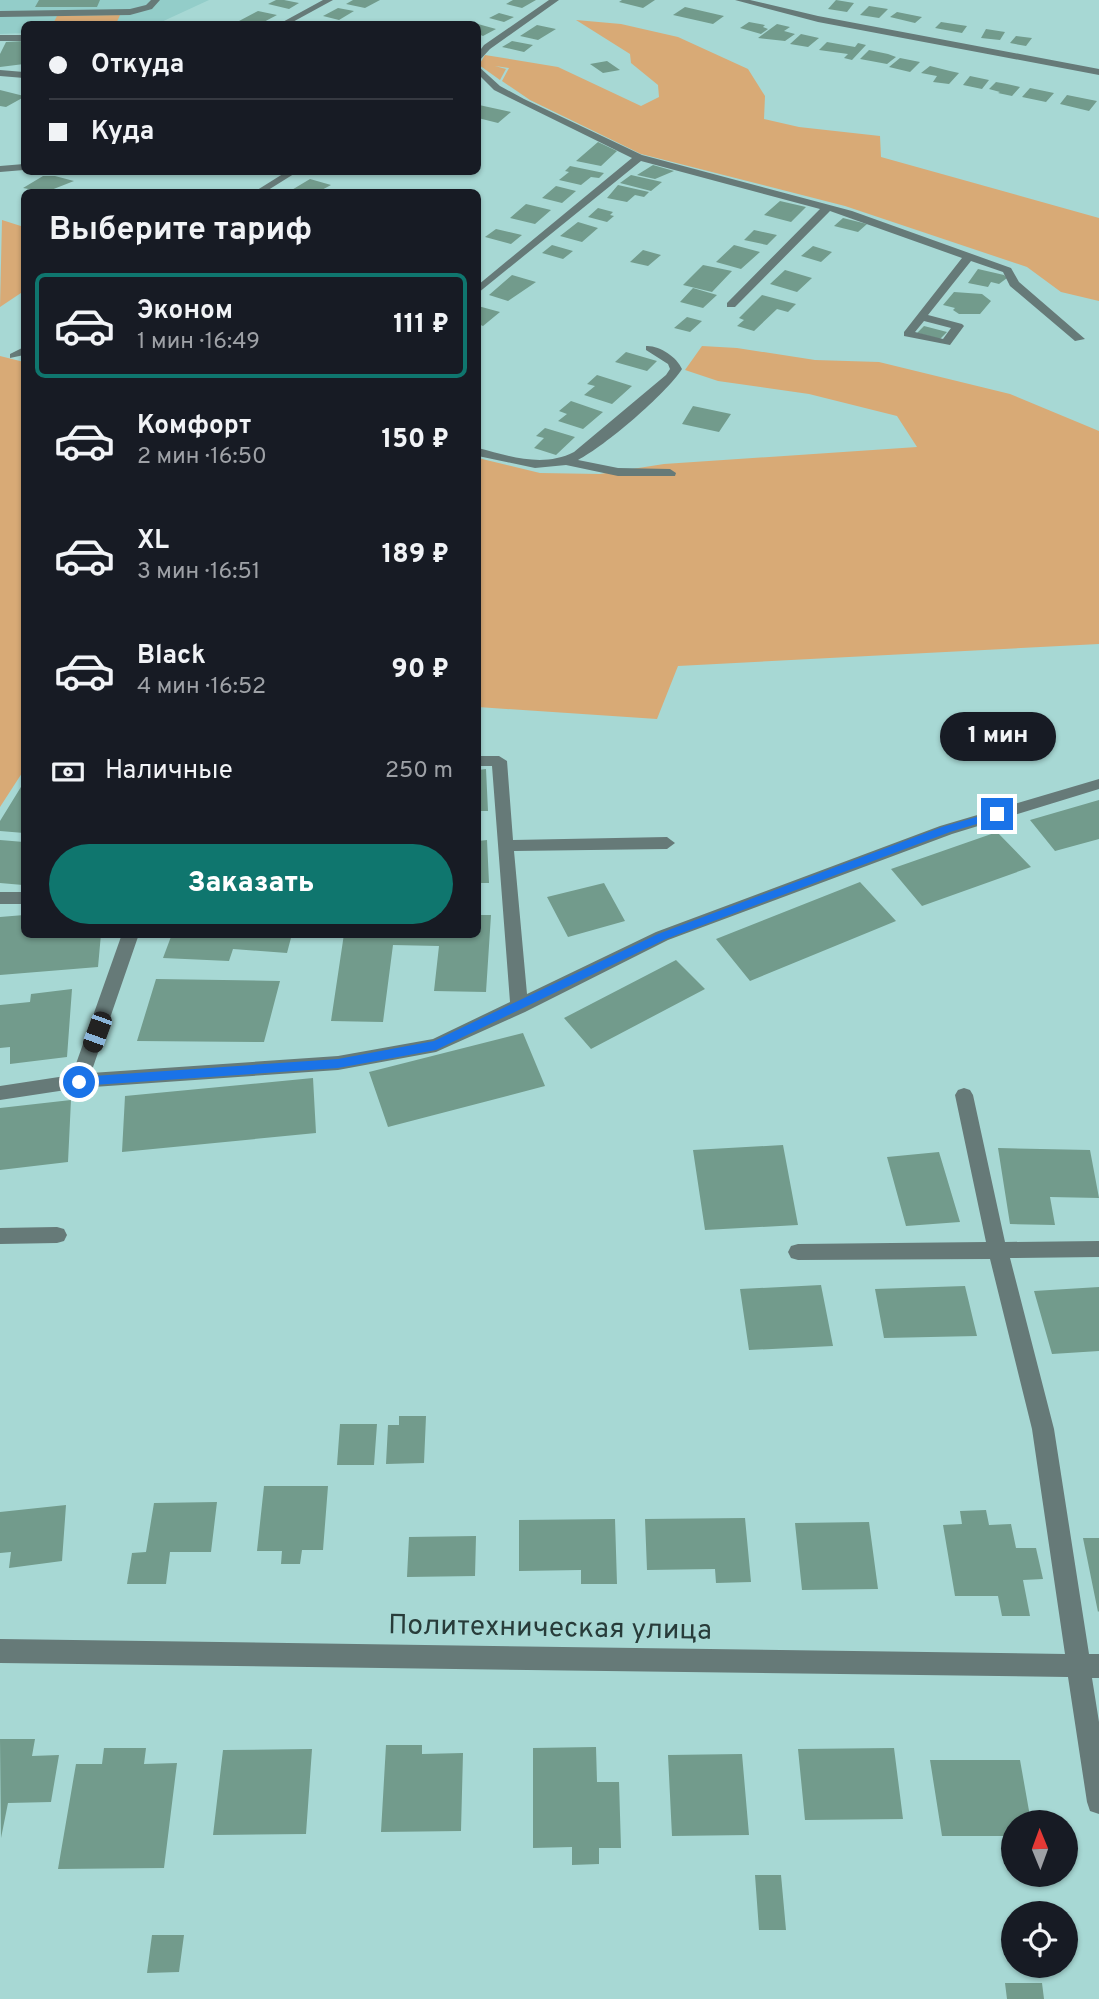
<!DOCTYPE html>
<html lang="ru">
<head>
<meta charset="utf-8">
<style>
  body { margin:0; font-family:Overpass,sans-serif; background:#242831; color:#f1f3f6; height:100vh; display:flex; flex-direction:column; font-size:26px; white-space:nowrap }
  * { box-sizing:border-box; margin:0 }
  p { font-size:23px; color:#9ea1a6 }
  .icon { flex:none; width:38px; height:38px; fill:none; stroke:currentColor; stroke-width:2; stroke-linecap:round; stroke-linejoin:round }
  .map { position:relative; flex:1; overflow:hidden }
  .side { position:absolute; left:21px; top:189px; width:460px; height:749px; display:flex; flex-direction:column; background:#171b24; border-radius:10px; box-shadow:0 2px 5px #0004 }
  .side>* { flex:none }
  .guide { position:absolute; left:21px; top:21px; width:460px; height:154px; border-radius:10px; box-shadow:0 2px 5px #0004; display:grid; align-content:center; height:154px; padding:0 28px; background:#171b24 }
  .needle { width:46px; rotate:359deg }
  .fabs { position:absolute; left:1001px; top:1810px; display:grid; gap:14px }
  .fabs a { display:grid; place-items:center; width:77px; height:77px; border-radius:50%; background:#171b24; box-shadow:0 2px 5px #0004; font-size:35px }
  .end { position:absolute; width:32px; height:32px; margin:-16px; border:9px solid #1a73e8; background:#fff; box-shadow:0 0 0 4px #fff }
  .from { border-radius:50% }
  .bubble { position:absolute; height:49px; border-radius:24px; background:#171b24; box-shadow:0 2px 5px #0004; font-size:23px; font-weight:800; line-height:49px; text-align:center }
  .car { position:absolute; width:21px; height:42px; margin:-21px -10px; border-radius:9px; box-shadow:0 0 5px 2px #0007; background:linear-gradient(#222 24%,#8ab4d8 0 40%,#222 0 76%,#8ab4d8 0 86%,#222 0) }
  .guide b { display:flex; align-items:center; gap:24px; height:66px; font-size:26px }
  .guide b+b { border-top:2px solid #363941 }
  .guide i { width:18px; height:18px; background:#f1f3f6 }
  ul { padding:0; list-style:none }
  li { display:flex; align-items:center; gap:21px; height:105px; margin:0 14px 10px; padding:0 14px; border:4px solid transparent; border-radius:10px }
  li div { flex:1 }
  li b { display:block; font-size:26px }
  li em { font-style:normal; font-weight:800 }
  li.active { border-color:#0f766e }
  li>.icon { width:63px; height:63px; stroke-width:1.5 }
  h2 { padding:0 28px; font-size:32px; line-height:84px }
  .pay { display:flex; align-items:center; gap:18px; height:77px; padding:0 28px; font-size:26px }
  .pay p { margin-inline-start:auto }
  .primary-button { display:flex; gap:14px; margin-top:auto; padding:14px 28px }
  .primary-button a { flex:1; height:80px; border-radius:42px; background:#0f766e; color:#fff; font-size:28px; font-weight:800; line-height:80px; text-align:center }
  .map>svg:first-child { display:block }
  .built { fill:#93cdc9 }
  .green { fill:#d8aa76 }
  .building { fill:#729b8c }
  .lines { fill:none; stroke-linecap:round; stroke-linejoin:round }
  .minor { fill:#667a78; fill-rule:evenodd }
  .route { fill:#1a73e8 }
  .labels { text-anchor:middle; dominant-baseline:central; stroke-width:6; stroke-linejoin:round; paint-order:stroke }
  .near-street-label { font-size:28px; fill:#283c3a; stroke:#a7d8d4 }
</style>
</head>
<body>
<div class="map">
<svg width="1099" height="1999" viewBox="0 0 1099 1999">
  <rect width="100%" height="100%" fill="#a7d8d4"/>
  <path class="built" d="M0,0H209L157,24H24V33L0,34Z"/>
  <path class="green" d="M120,15L116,24H53L57,16Z
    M576,20L621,24L678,37L748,69L765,96L764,119L799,127L880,136L881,157L1099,218V301L1061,292L1027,267L845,206L641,154L530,100L502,81L509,68L495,66L506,69L500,80L479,65L485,55L558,67L641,106L659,97L658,85L631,63L630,54Z
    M2,220L24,227V291L0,307Z
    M702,346L737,348L815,360L879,362L1010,394L1099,431V644L678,666L657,719L478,707V458L540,473L600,474L664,464L917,447L897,416L809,394L718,381L685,370Z
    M0,356L24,362V770L0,807Z"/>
  <path class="building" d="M39,0H100L97,7H35Z
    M276,0H284L299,3L289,9L268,4Z
    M353,0H380L365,8L346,4Z
    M513,0H536L522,8L506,4Z
    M622,0H655L643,8L619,2Z
    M836,0L854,3L847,12L828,9Z
    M869,6L888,9L879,18L860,15Z
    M685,7L724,16L713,24L673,15Z
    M338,8L354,11L339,20L323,16Z
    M258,11L277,15L260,24L239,21Z
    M897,12L922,17L915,23L890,17Z
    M499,13L514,17L504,22L489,18Z
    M749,22L765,25L763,27L768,29L761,34L740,28Z
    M941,22L967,26L962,33L935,28Z
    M478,24L496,29L483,36L478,34Z
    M777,24L790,27L784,31L795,34L785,41L758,38Z
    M537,25L556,29L538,40L520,36Z
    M986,29L1005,32L1000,40L981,38Z
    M801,34L819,38L808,47L790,44Z
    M1016,36L1032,38L1026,46L1010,43Z
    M24,41V64L0,67V54L6,42Z
    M512,41L533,45L524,52L502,47Z
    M827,42L855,47L858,43L866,45L852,60L844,58L848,54L819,50Z
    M869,50L888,54L896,57L887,64L860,59Z
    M900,58L920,62L910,72L889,67Z
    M607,61L620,70L603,73L590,64Z
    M930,66L950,71L959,73L949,84L933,82L937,76L921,73Z
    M970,76L989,80L982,89L963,85Z
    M996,82L1007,84L1020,87L1012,96L998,93L1000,92L989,89Z
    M1030,88L1054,93L1046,102L1022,97Z
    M0,90L24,96V97L6,107L0,106Z
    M1067,95L1097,101L1089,111L1060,104Z
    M478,106L479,105L511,112L498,123L478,118Z
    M598,142L617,151L601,166L576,161Z
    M653,165L674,171L655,179L637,175Z
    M570,166L604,173L599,178L591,177L581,185L559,180L569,172L565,171Z
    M631,175L662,182L651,191L620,183Z
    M43,176H55L74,181L46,192L23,188Z
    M310,179L331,185L318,192L290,191Z
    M618,185L649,192L644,197L635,195L627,202L607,198Z
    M556,186L576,191L562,203L542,198Z
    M780,201L806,207L791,222L764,215Z
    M526,204L551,210L535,224L510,218Z
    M598,208L613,212L610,215L614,216L607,222L588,217Z
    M843,218L867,224L858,232L834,226Z
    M578,222L598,228L582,242L560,236Z
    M496,229L522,235L511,244L485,237Z
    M754,230L777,235L767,245L744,240Z
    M552,245L573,251L563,259L542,253Z
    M734,245L760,252L741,269L716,262Z
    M813,246L832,252L821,262L801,256Z
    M643,250L661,255L648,266L630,262Z
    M703,265L732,271L712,292L683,285Z
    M978,269L1004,275L1007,278L999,284L991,282L988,287L968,283Z
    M785,270L812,278L797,292L770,284Z
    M512,275L536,282L508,301L489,295Z
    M693,288L717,295L703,308L680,302Z
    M954,292L982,294L991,301L980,314H959L953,310L955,308L943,305Z
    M762,295L796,304L788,312L777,309L754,331L737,326L744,320L739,318Z
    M478,306L500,312L483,326L478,324Z
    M687,317L702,321L690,332L674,328Z
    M924,326L947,332L940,339L917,333Z
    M626,352L657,361L647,371L615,362Z
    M597,375L632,386L612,404L584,395L595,386L587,384Z
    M571,401L603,412L583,429L558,421L567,414L559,411Z
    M693,406L731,414L719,432L682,424Z
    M545,428L575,437L556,455L534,448L544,438L536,436Z
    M486,769L488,811H478V770Z
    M24,782V833L0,831V821Z
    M1099,800V839L1055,851L1030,820Z
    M997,832L1031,867L922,906L891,869Z
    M0,840L24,842L23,885L0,883Z
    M487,840L489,883H478V841Z
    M860,882L896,921L750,981L716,939Z
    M604,883L625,921L568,937L547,897Z
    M24,915V934H101L98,967L0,975V917Z
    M478,915H491L486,992L434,991L439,946L393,945L383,1022L331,1021L344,934H478Z
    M172,934H292L287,953L233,949L229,961L163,958Z
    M676,960L705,989L591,1049L564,1018Z
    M156,979L280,981L264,1042L137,1041Z
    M72,989L67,1057L10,1064V1047L0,1048V1005L30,1002L31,994Z
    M523,1033L545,1086L388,1127L369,1072Z
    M313,1078L316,1133L122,1152L125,1096Z
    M71,1100L68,1162L0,1170V1108Z
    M783,1145L798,1225L705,1230L693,1150Z
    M998,1148L1090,1150L1099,1198L1050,1197L1055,1225L1010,1224Z
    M939,1152L960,1222L906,1226L887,1157Z
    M821,1285L833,1346L749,1350L740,1289Z
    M965,1286L977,1336L884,1338L875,1289Z
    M1099,1287V1351L1052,1354L1034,1291Z
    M399,1416H426L424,1463L386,1464L388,1425H399Z
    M340,1424H377L374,1465H337Z
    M264,1486H328L323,1550H302L300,1564H281L282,1551H257Z
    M217,1502L211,1552H170L166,1584H127L132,1553L146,1552L154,1503Z
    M66,1505L62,1561L9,1568L11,1552L0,1553V1512Z
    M986,1510L989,1525L1011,1524L1016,1548H1036L1043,1579L1023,1580L1030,1616H1002L998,1596H955L943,1525L962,1524L960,1511Z
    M745,1518L751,1582L716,1583L715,1569L647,1570L645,1519Z
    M615,1519L617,1584H581V1570L519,1571V1520Z
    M869,1522L878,1589L802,1590L795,1523Z
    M476,1536L475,1576L407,1577L409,1537Z
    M1083,1538H1099V1611L1098,1612Z
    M0,1739H35L32,1756L59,1755L51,1802L8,1803L1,1838Z
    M386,1745H422V1754L463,1753L461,1831L381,1832Z
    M596,1747L597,1782H619L621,1848H599V1864L572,1865V1847L533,1848V1748Z
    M104,1748H146L144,1764L177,1763L164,1868L58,1869L76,1764H102Z
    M894,1748L903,1819L805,1820L798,1749Z
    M312,1749L306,1834L213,1835L223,1750Z
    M742,1754L749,1835L672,1836L668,1755Z
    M930,1760H1020L1031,1822H1013V1836H942Z
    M755,1875H781L786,1930H759Z
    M152,1935H184L179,1972L147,1973Z
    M1005,1983H1042L1044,1999H1007Z"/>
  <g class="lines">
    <path class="minor" d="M151,0H160L152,9L130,15L0,17V11L130,9L146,5Z
      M323,0H333L289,24H279Z
      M549,0H559L490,49L478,62V53L484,45Z
      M735,0H750L818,16L1099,69V75L818,22Z
      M0,35H24V41H0Z
      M478,66L500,86L524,99L642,155L852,211L1011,268L1019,282L1085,339L1075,341L1010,286L1003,272L971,261L928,315L962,324L964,326L950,345L904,336V332L962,258L830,211L735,307H727V303L820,209L641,161L478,293V285L632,158L494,90L478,74ZM924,321L951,328L943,339L915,332Z
      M0,70L24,72V78L0,76Z
      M24,164V170L0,172V166Z
      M286,172H297L265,192H254Z
      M646,346C659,345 677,357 682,369C666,394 605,446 578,460L618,468L670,469L676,473L675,476H618L566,465L535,468L478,456V448C509,456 543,468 574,452L666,375L670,369L668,364L646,350Z
      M24,347V355L10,358V354Z
      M478,756H499L507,761L513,840L667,837L675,843L667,849L514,851L527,994L656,932L940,826L1099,779V789L952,834L668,940L525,1012L436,1052L338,1070L79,1088L0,1100V1086L72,1075L122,934H139L91,1073L338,1056L433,1039L510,1002L492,766H478Z
      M0,892H24V904H0Z
      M964,1088L970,1090L973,1095L1005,1242L1099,1241V1257L1010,1258L1054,1429L1089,1654H1099V1678H1092L1099,1722V1814L1090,1811L1087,1802L1068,1677L0,1663V1639L1065,1654L1032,1429L990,1259L798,1260L791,1258L788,1252L791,1246L798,1244L986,1242L955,1095L958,1090Z
      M57,1227L64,1229L67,1235L64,1241L57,1243L0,1244V1228Z"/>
  </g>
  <path class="route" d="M997,811L1000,812V817L950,832L666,939L436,1050L338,1068L79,1086L73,1082L79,1077L338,1059L434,1041L658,934L942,827Z"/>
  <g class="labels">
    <g class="near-street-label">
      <text transform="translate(550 1629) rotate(1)">Политехническая улица</text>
    </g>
  </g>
</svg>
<div class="fabs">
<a><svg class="needle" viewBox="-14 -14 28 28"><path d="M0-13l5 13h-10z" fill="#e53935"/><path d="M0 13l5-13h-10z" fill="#9ea1a6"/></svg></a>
<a><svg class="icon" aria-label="locate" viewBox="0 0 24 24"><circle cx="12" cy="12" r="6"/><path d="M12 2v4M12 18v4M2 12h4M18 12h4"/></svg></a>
</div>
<i class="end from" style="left:79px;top:1082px"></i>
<i class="end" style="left:997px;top:814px"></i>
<div class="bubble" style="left:940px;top:712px;width:116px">1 мин</div>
<i class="car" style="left:97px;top:1032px;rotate:200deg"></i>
<div class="guide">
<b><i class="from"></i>Откуда</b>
<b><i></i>Куда</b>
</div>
<section class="side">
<h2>Выберите тариф</h2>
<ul>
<li class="active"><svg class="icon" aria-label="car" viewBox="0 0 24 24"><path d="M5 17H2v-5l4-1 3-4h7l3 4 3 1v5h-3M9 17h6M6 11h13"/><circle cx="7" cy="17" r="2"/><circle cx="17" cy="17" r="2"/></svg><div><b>Эконом</b><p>1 мин · 16:49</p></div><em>111 ₽</em></li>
<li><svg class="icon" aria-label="car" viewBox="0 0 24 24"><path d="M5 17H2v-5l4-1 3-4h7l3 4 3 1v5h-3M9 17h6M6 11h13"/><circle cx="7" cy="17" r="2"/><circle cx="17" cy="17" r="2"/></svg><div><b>Комфорт</b><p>2 мин · 16:50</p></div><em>150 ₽</em></li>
<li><svg class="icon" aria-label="car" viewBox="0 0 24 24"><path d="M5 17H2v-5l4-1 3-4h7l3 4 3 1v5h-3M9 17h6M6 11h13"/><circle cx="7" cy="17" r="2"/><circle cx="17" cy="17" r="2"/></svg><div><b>XL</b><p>3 мин · 16:51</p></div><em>189 ₽</em></li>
<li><svg class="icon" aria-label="car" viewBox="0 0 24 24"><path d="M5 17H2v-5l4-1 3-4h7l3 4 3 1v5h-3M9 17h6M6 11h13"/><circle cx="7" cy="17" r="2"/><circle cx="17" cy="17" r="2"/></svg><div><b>Black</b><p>4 мин · 16:52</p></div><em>90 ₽</em></li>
</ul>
<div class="pay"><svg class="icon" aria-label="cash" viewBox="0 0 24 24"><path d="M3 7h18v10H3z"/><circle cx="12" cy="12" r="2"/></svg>Наличные<p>250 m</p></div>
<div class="primary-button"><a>Заказать</a></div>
</section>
</div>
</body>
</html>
